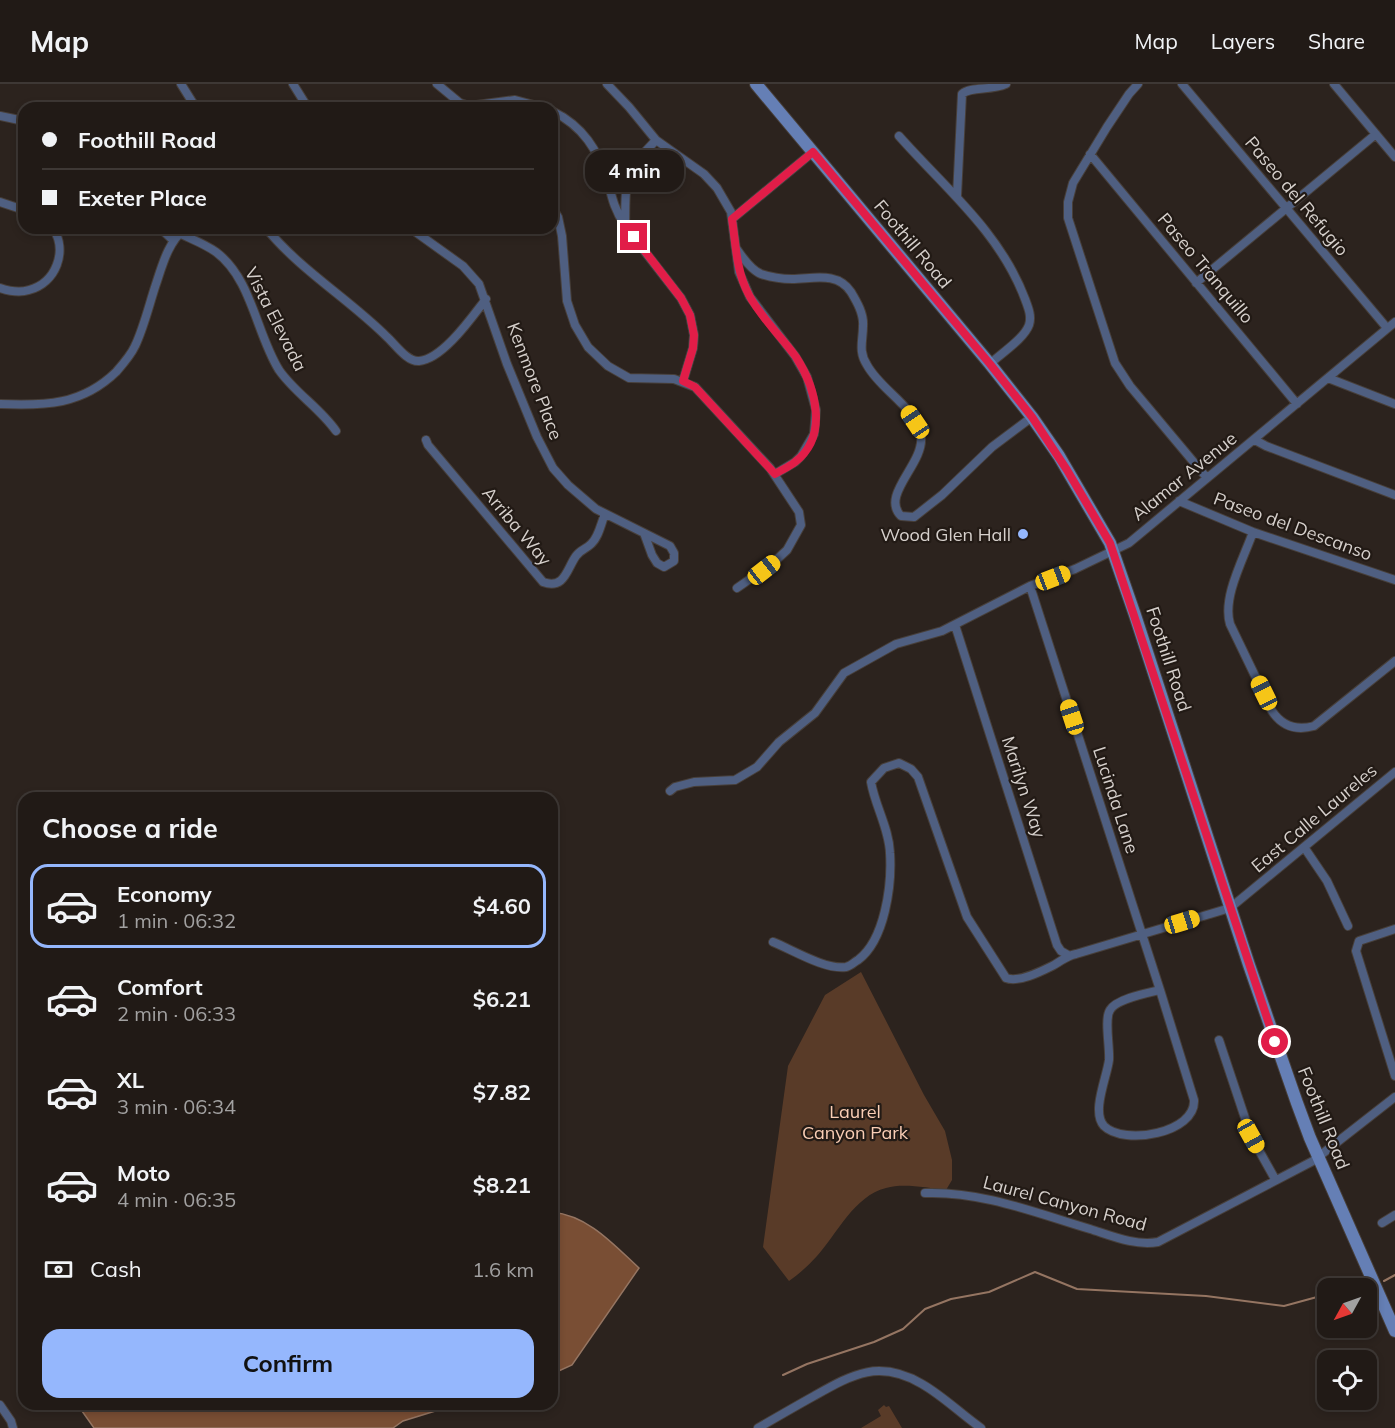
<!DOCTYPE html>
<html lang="en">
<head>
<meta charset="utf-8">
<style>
  body { margin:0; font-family:Mulish,sans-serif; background:#2d2723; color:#f1f3f6; height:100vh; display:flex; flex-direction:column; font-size:22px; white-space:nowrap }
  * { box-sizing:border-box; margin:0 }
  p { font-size:20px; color:#a2a1a1 }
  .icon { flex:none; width:33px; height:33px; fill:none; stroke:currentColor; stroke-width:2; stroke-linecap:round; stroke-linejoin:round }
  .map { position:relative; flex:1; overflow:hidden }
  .side { position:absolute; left:18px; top:708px; width:540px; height:618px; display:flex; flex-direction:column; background:#211a16; border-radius:18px; box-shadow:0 3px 9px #0003,0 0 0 2px #3e3835 }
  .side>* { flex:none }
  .top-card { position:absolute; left:18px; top:18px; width:540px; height:132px; border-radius:18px; box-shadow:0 3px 9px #0003,0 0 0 2px #3e3835; display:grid; align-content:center; height:132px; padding:0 24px; background:#211a16 }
  .needle { width:39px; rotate:230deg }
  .fabs { position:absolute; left:1317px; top:1194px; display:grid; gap:12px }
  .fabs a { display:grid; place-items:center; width:60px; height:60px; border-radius:12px; background:#211a16; box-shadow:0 3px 9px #0003,0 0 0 2px #3e3835; font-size:30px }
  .end { position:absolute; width:27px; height:27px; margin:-14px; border:8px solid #e11d48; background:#fff; box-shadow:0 0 0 3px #fff }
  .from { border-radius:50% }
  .bubble { position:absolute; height:42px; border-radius:18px; background:#211a16; box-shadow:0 3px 9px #0003,0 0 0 2px #3e3835; font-size:20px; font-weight:700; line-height:42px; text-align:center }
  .car { position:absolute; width:18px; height:36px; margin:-18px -9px; border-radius:8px; box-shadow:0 0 4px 2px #0007; background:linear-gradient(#f5c518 24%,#345 0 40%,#f5c518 0 76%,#345 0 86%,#f5c518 0) }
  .top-card b { display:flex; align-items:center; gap:21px; height:57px; font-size:22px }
  .top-card b+b { border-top:2px solid #3e3835 }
  .top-card i { width:15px; height:15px; background:#f1f3f6 }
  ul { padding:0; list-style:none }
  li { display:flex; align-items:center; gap:18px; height:84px; margin:0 12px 9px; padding:0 12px; border:3px solid transparent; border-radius:18px }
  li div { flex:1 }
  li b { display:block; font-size:22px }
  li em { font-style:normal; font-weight:700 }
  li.active { border-color:#95b7fd }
  li>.icon { width:54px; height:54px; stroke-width:1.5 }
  h2 { padding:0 24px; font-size:27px; line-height:72px }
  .pay { display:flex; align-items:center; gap:15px; height:66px; padding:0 24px; font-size:22px }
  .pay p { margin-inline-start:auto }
  .button { display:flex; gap:12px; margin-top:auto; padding:12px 24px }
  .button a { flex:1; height:69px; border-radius:18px; background:#95b7fd; color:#111; font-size:24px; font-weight:700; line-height:69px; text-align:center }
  header { display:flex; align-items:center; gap:36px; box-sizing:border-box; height:84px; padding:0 30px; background:#211a16; border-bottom:2px solid #3e3835 }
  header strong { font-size:28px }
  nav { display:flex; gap:33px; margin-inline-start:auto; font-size:21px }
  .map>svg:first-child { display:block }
  .green { fill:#593b28 }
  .water { fill:#794e34; stroke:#957562; stroke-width:1.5 }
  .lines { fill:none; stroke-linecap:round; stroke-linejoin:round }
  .stream { stroke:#957562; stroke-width:2 }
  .street-casing { stroke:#473f3a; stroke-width:10 }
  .secondary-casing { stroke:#473f3a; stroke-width:14 }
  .street { stroke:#4f5f81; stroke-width:8 }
  .secondary { stroke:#657fb5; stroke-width:12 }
  .route { stroke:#e11d48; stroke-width:8 }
  .poi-dot { fill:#95b7fd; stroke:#221a15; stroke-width:2 }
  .labels { text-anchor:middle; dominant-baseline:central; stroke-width:4.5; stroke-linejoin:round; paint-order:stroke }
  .street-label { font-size:18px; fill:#d6d0cc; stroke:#221a15 }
  .poi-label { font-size:18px; fill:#d6d0cc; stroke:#221a15; text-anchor:end }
  .park-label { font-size:18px; fill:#faceb5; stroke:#221a15 }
</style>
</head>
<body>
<header>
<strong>Map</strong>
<nav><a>Map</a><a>Layers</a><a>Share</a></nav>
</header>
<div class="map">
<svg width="1395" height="1344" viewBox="0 0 1395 1344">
  <rect width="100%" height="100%" fill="#2c231e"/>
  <path class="green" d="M861,888L924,1011L945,1047L952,1076V1096L946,1106C927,1104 904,1099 886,1104C854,1112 837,1150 817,1172C808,1182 799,1190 789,1197L763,1163L788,982L825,911Z
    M884,1321L886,1323L889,1322L902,1344H861L881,1332L878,1326Z"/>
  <path class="water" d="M552,1128C589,1132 613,1160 639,1184L572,1281L552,1290Z
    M77,1320H458L403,1337L393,1344H94Z"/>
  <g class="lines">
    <path class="stream" d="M1384,1197L1395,1191
      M1348,1204L1368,1200
      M783,1291L807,1280L874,1258L903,1245L925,1225L951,1215L989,1208L1035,1188L1077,1205L1206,1212L1284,1222L1328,1210"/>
    <defs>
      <path id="street" d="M181,0L196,24
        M293,0L308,24
        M437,0L460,19L469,22L515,16L545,24
        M607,0L629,23L656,56L704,90L717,104L731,128L739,188L750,213L795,272L807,293L816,326L814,350L801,372L795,378L775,390
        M1138,0L1129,10L1107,43L1073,99L1068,118V134L1115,279L1130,302L1207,394
        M1182,0L1387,244
        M1334,0L1395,73
        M552,27C583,42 598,66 608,98C612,114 615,127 625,141
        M0,32L24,37
        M899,52C945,104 1000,148 1025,215C1028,223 1032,232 1029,241C1024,255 1000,270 990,280
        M656,56C649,64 640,72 634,81C623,98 626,122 625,142L681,214L690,231L694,251L693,264L683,297
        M1090,70L1297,320
        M957,112L962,10C971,2 991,7 1006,0
        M0,118L24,126
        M552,123L558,133L562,152L567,217L575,241L588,263L608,282L629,294L674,295L695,303L770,384L799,428L801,441L787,466L773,479L737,504
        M732,135L813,68
        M160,144L173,156
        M266,144C300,186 349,215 387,253C395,260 407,278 419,277C443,275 472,233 486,215
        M410,144L463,182L479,200L507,280L537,353L553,384L568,401L596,425L670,462L674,469V477L664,483L657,479L652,471L644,449
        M179,149C191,155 205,160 216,168C252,195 256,249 279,286C295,309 320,324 336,347
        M736,164C742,173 751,186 761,190C770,193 783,195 792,195C813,195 837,187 851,208C857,218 864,230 863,242C863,257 858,267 867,281C881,307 917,323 921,353C924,380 880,411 901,432L914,433L942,411L992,363L1032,333
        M1196,199L1376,50
        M0,204C9,207 19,209 29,206C56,199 68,167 53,144
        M1328,294L1395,320
        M0,320C45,322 82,321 116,288C123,280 131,271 135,262C144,243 149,221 156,200C163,179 168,159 185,144
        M426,356L428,361L543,498C565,506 567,484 576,472C580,466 586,465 591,460C599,453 601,439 605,430
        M1255,356L1266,362L1395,411
        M1179,417L1253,448L1395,496
        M1253,448C1244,474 1222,513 1230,540L1272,627C1282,642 1296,647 1314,642L1395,577
        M1030,502L1160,906
        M955,541L1057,861L1061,867L1068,871
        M670,707L675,703L694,698L735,696L757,683L779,658L815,629L844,589L896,560L942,547L1030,502L1075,485L1129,459L1395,238
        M1304,763L1327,797L1348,842
        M1395,845L1359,857L1356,867L1395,992
        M773,858C793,866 825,886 846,883C851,882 854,878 858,876C885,856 892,801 890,769C889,744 875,722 871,698L884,684L899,679L911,685L918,693L967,833L1006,894C1019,899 1042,887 1054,881C1063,876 1066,872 1076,870L1230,824L1395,688
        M1160,906L1194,1016C1196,1049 1124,1062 1104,1042C1091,1028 1107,993 1109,976C1110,963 1104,935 1110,926C1116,915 1147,909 1160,906Z
        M1219,956L1251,1052L1275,1095
        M925,1109C982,1107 1036,1129 1090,1145C1112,1152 1135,1162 1158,1158L1313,1077L1395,1013
        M1382,1139L1395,1131
        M0,1321L11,1337L13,1344
        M758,1344C777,1333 796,1322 814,1312C853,1290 879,1275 922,1300C943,1312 961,1330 981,1344"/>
      <path id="secondary" d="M756,0L990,280L1032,333L1059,372L1110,459L1135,531L1249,881L1297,1019L1310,1054L1395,1247"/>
    </defs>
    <use href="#street" class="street-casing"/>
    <use href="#secondary" class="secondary-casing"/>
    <use href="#street" class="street"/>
    <use href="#secondary" class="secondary"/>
  </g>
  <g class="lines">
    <path class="route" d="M634,153L681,214L690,231L694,251L693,264L683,297L695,303L775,390C781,386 789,383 795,378C829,352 816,304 796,273C781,252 761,234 749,211C736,187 736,161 732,135L813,68L990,280L1032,333L1067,386L1110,459L1275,958"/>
  </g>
  <circle class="poi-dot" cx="1023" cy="450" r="6"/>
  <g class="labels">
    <g class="street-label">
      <text transform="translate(1297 112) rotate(50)">Paseo del Refugio</text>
      <text transform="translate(913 160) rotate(50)">Foothill Road</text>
      <text transform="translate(1206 184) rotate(50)">Paseo Tranquillo</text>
      <text transform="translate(276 235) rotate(63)">Vista Elevada</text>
      <text transform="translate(535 297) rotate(69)">Kenmore Place</text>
      <text transform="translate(1184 392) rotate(-39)">Alamar Avenue</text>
      <text transform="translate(517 442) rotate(50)">Arriba Way</text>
      <text transform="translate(1293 442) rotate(20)">Paseo del Descanso</text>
      <text transform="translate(1169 575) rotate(72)">Foothill Road</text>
      <text transform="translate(1024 703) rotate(72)">Marilyn Way</text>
      <text transform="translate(1116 716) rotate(72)">Lucinda Lane</text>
      <text transform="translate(1314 734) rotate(-40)">East Calle Laureles</text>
      <text transform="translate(1324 1034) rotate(68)">Foothill Road</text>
      <text transform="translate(1065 1119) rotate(15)">Laurel Canyon Road</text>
    </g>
    <g class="poi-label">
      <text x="1011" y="450">Wood Glen Hall</text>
    </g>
    <g class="park-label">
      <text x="855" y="1027">Laurel<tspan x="855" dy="21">Canyon Park</tspan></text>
    </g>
  </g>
</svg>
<div class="fabs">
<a><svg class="needle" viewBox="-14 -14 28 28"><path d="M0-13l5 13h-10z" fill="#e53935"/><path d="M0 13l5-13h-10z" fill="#a2a1a1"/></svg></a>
<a><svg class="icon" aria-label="locate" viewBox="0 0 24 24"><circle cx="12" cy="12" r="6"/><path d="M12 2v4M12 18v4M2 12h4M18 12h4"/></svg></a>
</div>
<i class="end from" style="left:1275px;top:958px"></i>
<i class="end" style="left:634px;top:153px"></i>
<div class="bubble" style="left:585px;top:66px;width:99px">4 min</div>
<i class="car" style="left:915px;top:338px;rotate:326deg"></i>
<i class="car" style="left:764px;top:486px;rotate:52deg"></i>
<i class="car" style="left:1053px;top:494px;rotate:69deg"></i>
<i class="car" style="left:1264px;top:609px;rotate:334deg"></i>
<i class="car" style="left:1072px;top:633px;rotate:342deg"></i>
<i class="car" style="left:1182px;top:838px;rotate:73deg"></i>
<i class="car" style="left:1251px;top:1052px;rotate:151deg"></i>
<div class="top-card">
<b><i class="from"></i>Foothill Road</b>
<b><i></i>Exeter Place</b>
</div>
<section class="side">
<h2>Choose a ride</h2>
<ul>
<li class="active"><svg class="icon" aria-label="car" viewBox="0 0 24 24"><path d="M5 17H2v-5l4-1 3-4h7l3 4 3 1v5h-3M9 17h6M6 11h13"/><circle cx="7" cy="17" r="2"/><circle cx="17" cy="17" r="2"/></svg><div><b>Economy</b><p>1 min · 06:32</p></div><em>$4.60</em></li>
<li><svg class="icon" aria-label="car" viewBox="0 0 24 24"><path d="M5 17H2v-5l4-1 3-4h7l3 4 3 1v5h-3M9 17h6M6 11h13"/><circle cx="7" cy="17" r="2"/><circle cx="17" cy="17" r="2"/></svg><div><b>Comfort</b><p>2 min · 06:33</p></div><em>$6.21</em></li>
<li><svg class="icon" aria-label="car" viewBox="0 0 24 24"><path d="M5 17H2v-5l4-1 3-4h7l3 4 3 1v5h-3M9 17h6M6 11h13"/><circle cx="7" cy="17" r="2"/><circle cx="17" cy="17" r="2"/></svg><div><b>XL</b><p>3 min · 06:34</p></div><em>$7.82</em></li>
<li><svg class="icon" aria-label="car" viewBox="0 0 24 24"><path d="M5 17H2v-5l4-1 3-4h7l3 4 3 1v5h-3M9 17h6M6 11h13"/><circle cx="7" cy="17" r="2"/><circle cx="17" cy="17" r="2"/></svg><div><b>Moto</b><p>4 min · 06:35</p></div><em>$8.21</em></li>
</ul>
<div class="pay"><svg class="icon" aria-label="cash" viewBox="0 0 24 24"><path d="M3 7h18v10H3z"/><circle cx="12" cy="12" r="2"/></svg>Cash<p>1.6 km</p></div>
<div class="button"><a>Confirm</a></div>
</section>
</div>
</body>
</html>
